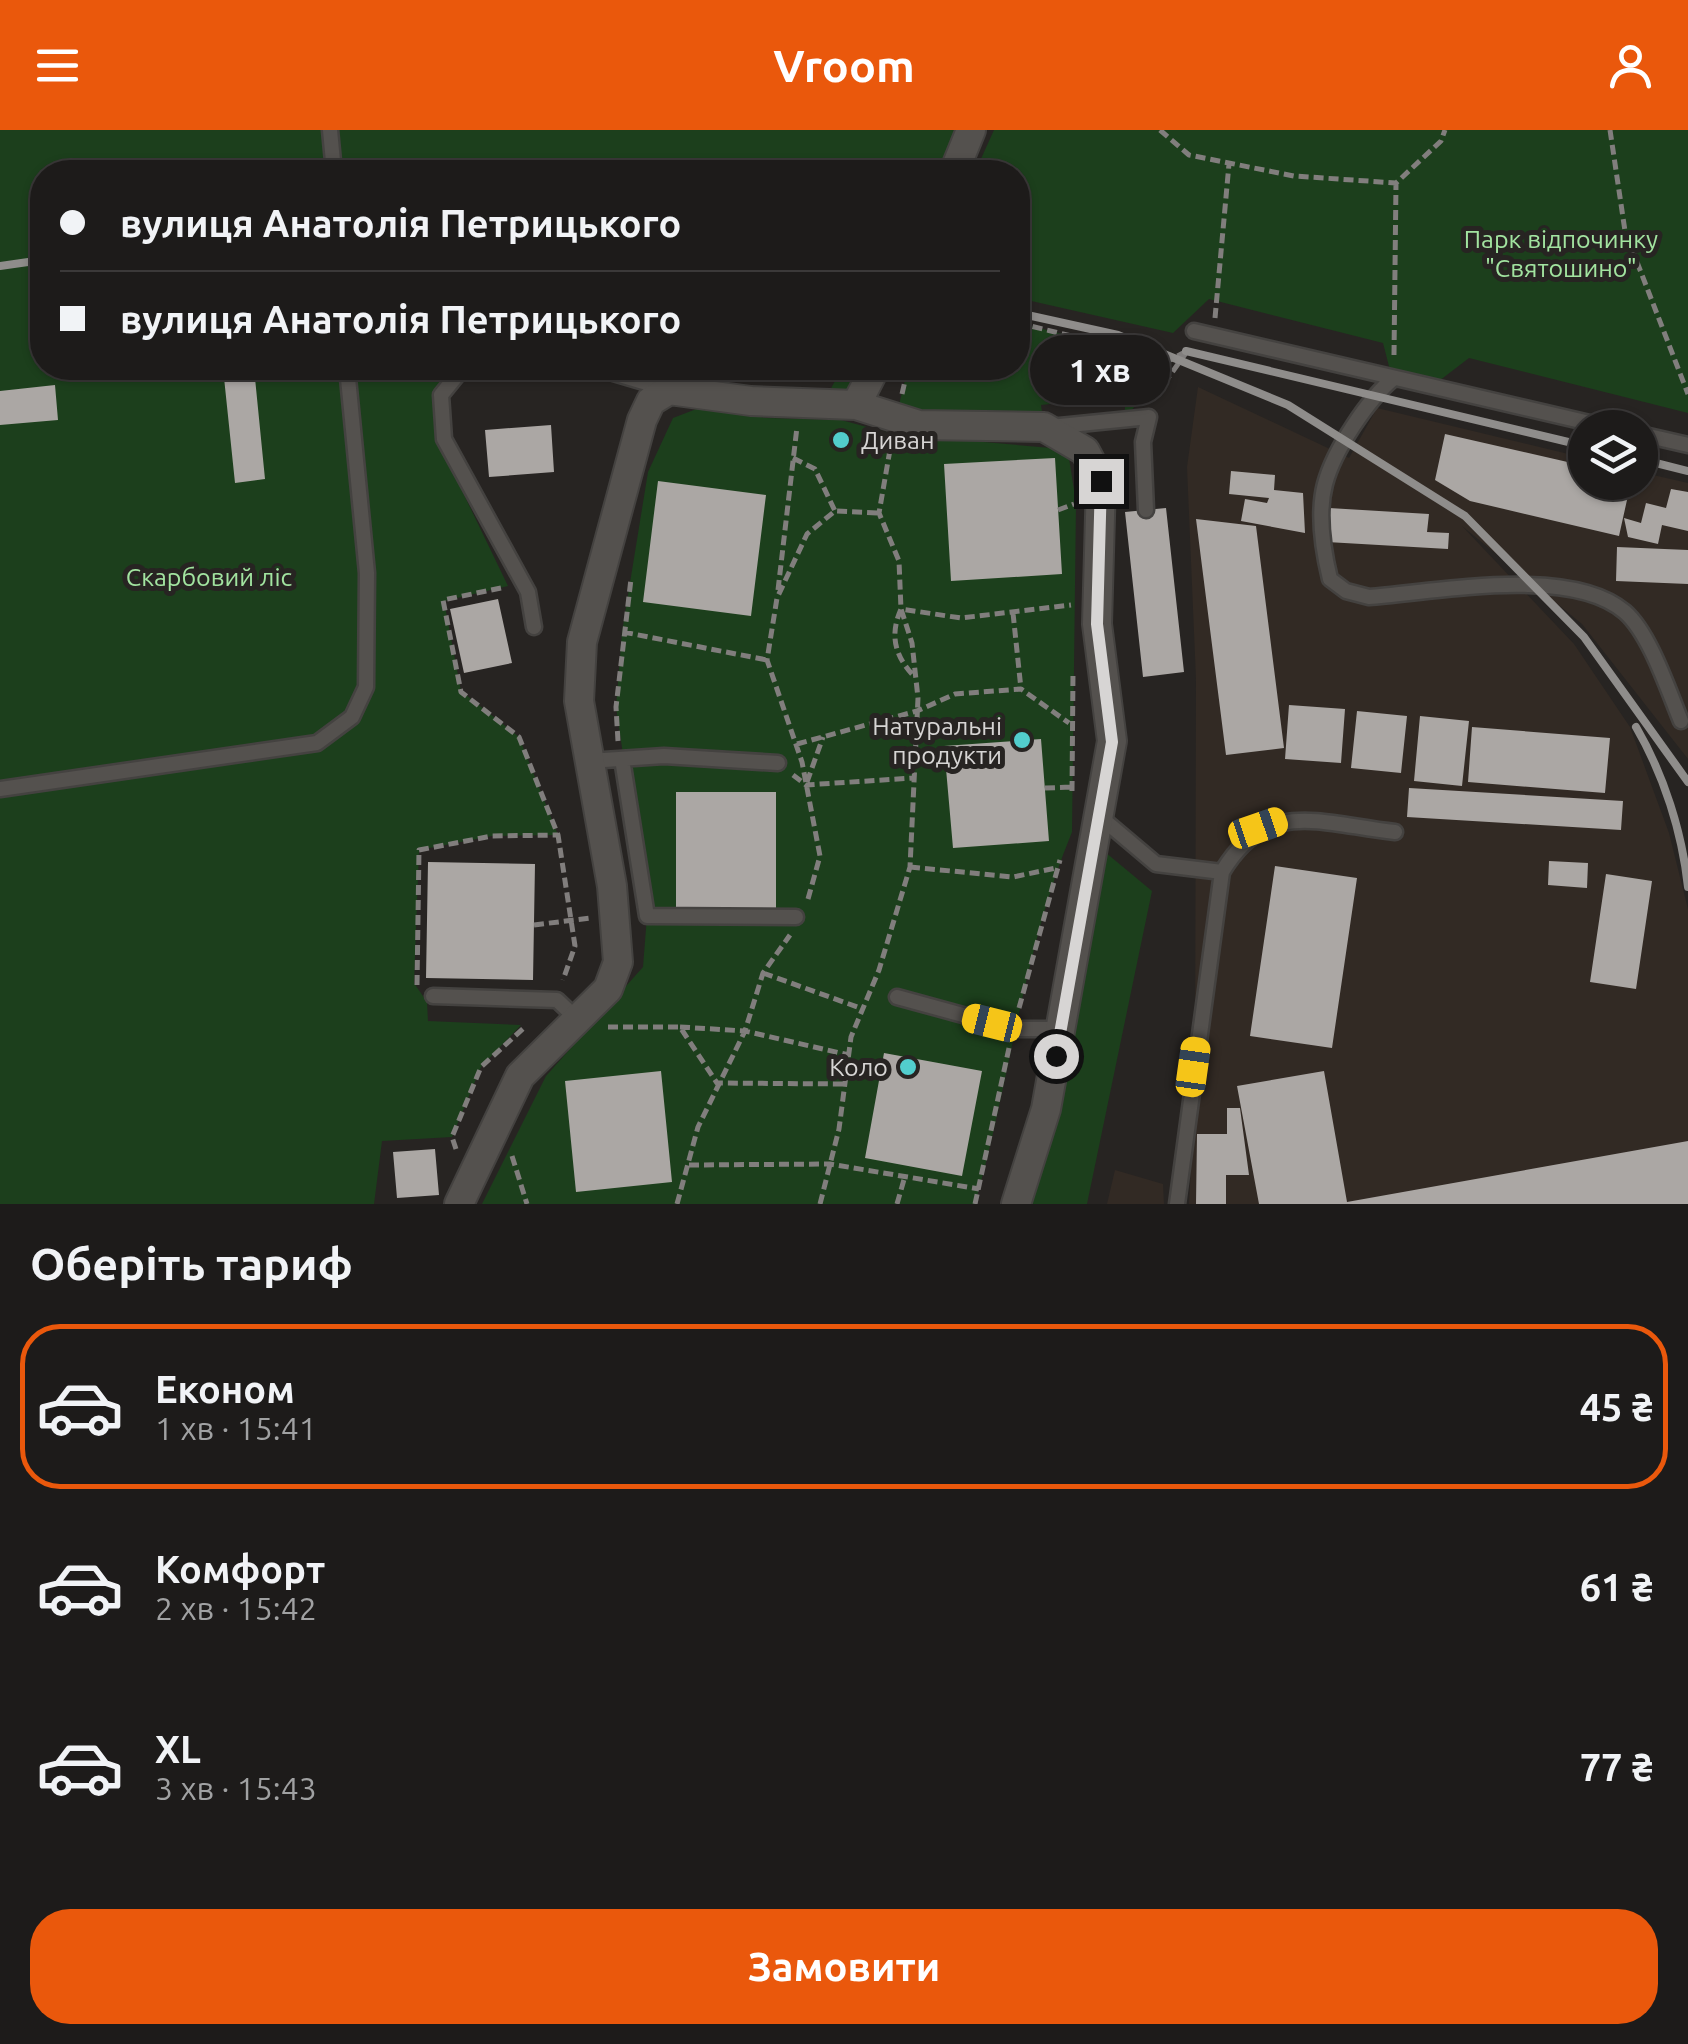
<!DOCTYPE html>
<html lang="uk">
<head>
<meta charset="utf-8">
<style>
  body { margin:0; font-family:Ubuntu,sans-serif; background:#252423; color:#f1f3f6; height:100vh; display:flex; flex-direction:column; font-size:38px; white-space:nowrap }
  * { box-sizing:border-box; margin:0 }
  p { font-size:32px; color:#a0a1a2 }
  .icon { flex:none; width:55px; height:55px; fill:none; stroke:currentColor; stroke-width:2; stroke-linecap:round; stroke-linejoin:round }
  .map { position:relative; height:1074px; overflow:hidden }
  .panel { display:flex; flex-direction:column; background:#1d1b1a; flex:1 }
  .panel>* { flex:none }
  .hud { position:absolute; left:30px; top:30px; width:1000px; height:220px; border-radius:40px; box-shadow:0 2px 8px #0004,0 0 0 2px #3b3939; display:grid; align-content:center; height:220px; padding:0 30px; background:#1d1b1a }
  .fabs { position:absolute; left:1568px; top:280px; display:grid; gap:20px }
  .fabs a { display:grid; place-items:center; width:90px; height:90px; border-radius:50%; background:#1d1b1a; box-shadow:0 2px 8px #0004,0 0 0 2px #3b3939; font-size:50px }
  .end { position:absolute; width:45px; height:45px; margin:-22px; border:12px solid #d7d5d4; background:#111; box-shadow:0 0 0 5px #111 }
  .from { border-radius:50% }
  .bubble { position:absolute; height:70px; border-radius:35px; background:#1d1b1a; box-shadow:0 2px 8px #0004,0 0 0 2px #3b3939; font-size:32px; font-weight:700; line-height:70px; text-align:center }
  .car { position:absolute; width:30px; height:60px; margin:-30px -15px; border-radius:12px; box-shadow:0 0 8px 2px #0007; background:linear-gradient(#f5c518 24%,#345 0 40%,#f5c518 0 76%,#345 0 86%,#f5c518 0) }
  .hud b { display:flex; align-items:center; gap:35px; height:95px; font-size:38px }
  .hud b+b { border-top:2px solid #3b3939 }
  .hud i { width:25px; height:25px; background:#f1f3f6 }
  ul { padding:0; list-style:none }
  li { display:flex; align-items:center; gap:30px; height:165px; margin:0 20px 15px; padding:0 10px; border:5px solid transparent; border-radius:40px }
  li div { flex:1 }
  li b { display:block; font-size:38px }
  li em { font-style:normal; font-weight:700 }
  li.active { border-color:#ea580c }
  li>.icon { width:90px; height:90px; stroke-width:1.5 }
  h2 { padding:0 30px; font-size:45px; line-height:120px }
  .button { display:flex; gap:20px; margin-top:auto; padding:20px 30px }
  .button a { flex:1; height:115px; border-radius:40px; background:#ea580c; color:#fff; font-size:40px; font-weight:700; line-height:115px; text-align:center }
  header { display:flex; justify-content:space-between; align-items:center; height:130px; padding:0 30px; background:#ea580c; color:#fff; font-size:45px; font-weight:700 }
  .map>svg:first-child { display:block }
  .built { fill:#322a24 }
  .green { fill:#1c3f1c }
  .building { fill:#aba7a4 }
  .lines { fill:none; stroke-linecap:round; stroke-linejoin:round }
  .service-casing { stroke:#444240; stroke-width:19 }
  .minor-casing { stroke:#444240; stroke-width:32 }
  .path { stroke:#817e7d; stroke-width:5; stroke-dasharray:10 5; stroke-linecap:butt }
  .service { stroke:#54514e; stroke-width:14 }
  .minor { stroke:#54514e; stroke-width:28 }
  .rail { stroke:#8f8d8b; stroke-width:8 }
  .route { stroke:#d7d5d4; stroke-width:12 }
  .poi-dot { fill:#52cdcd; stroke:#272422; stroke-width:4 }
  .labels { text-anchor:middle; dominant-baseline:central; stroke-width:10; stroke-linejoin:round; paint-order:stroke }
  .park-label { font-size:25px; fill:#a2e4a0; stroke:#272422 }
  .poi-label { font-size:25px; fill:#d7d5d4; stroke:#272422; text-anchor:end }
</style>
</head>
<body>
<header><svg class="icon" aria-label="menu" viewBox="0 0 24 24"><path d="M4 6h16M4 12h16M4 18h16"/></svg>Vroom<svg class="icon" aria-label="person" viewBox="0 0 24 24"><circle cx="12" cy="8" r="4"/><path d="M4 21q1-7 8-7t8 7"/></svg></header>
<div class="map">
<svg width="1688" height="1074" viewBox="0 0 1688 1074">
  <rect width="100%" height="100%" fill="#272422"/>
  <path class="built" d="M1198,257L1349,328L1377,278L1585,328V352H1640V342L1688,353V629L1582,494L1462,396L1574,514L1630,597L1669,703L1688,779V1074H1189L1195,959L1196,549L1187,337Z
    M1115,1040L1163,1054L1164,1074H1107Z"/>
  <path class="green" d="M0,0H954L943,42H42V238H447L435,264L439,313L508,456L444,471L461,561L519,607L558,705L492,706L419,720L414,853L427,872L428,891L521,895L481,937L452,1007L382,1011L374,1074H0Z
    M994,0H1688V283L1469,228L1439,251L1390,240L1383,213L1209,169L1173,203L1018,168V42H975Z
    M1018,193L1170,230L1125,289V266L1041,275L1043,288H918L898,279L908,238H1018Z
    M842,238L867,240L854,264L829,262Z
    M699,278L767,288L841,290L893,304L1051,318L1069,328L1076,373L1072,702C1023,821 1010,951 975,1074H482L546,946L643,837L647,786L616,577L622,502L648,342L673,288Z
    M1105,722L1152,761L1087,1074H1031L1059,982Z"/>
  <path class="building" d="M223,238H254L265,349L235,353Z
    M55,255L58,290L0,295V261Z
    M551,295L554,342L489,347L485,300Z
    M1445,304L1585,336V352H1631L1619,406L1470,371L1435,350Z
    M1055,328L1062,444L951,451L944,334Z
    M1231,341L1275,345L1274,360L1303,363L1305,403L1241,391L1245,369L1267,373L1269,368L1229,364Z
    M658,351L766,365L751,486L643,472Z
    M1671,359L1688,362V401L1662,395L1658,414L1628,407L1624,388L1641,393L1646,373L1666,378Z
    M1166,378L1184,542L1143,547L1125,382Z
    M1329,378L1429,384L1427,402L1449,403L1448,419L1327,412Z
    M1196,389L1256,396L1284,618L1226,625Z
    M1617,417L1688,420V454L1616,451Z
    M498,469L512,533L464,543L450,479Z
    M1289,575L1345,579L1341,633L1285,629Z
    M1357,581L1407,586L1401,643L1351,638Z
    M1420,586L1469,591L1462,656L1414,651Z
    M1472,597L1610,608L1605,663L1468,652Z
    M1041,609L1049,711L953,718L944,616Z
    M1409,658L1623,671L1621,700L1407,687Z
    M676,662H776V778H676Z
    M1549,731L1588,733L1587,758L1548,755Z
    M428,732L535,734L533,850L426,848Z
    M1275,736L1357,748L1332,918L1250,906Z
    M1606,744L1652,751L1636,859L1590,852Z
    M884,923L982,941L962,1046L865,1028Z
    M661,941L672,1052L576,1062L565,951Z
    M1324,941L1347,1072L1688,1011V1074H1259L1237,956Z
    M1227,978H1240L1249,1045H1226V1074H1196L1197,1004H1227Z
    M435,1019L439,1065L397,1068L393,1022Z"/>
  <g class="lines">
    <defs>
      <path id="service" d="M330,0L334,42
        M1194,201L1611,298
        M463,238L441,265L444,309L528,462L534,497
        M596,238L667,259
        M1394,248C1368,269 1334,320 1325,354C1317,384 1323,420 1330,449L1346,461L1369,467C1436,462 1571,435 1625,482C1650,504 1668,560 1681,591
        M1050,297L1149,287L1143,312L1146,380
        M1640,304L1688,315
        M622,629L647,786L796,787
        M589,631L664,626L778,633
        M0,659L317,613L352,587L366,557L367,443L347,238
        M1098,685L1156,734L1222,742
        M433,866L557,870L577,889
        M897,867L1014,899H1061
        M1177,1074L1222,742C1267,667 1320,694 1395,702"/>
      <path id="minor" d="M954,42L971,0
        M856,275L875,238
        M459,1074L520,946L608,859L618,832L612,756L579,571L582,512L642,290L651,271L669,260L751,271L856,275L919,295L1044,297L1085,321L1101,351L1097,494L1112,611L1046,979L1016,1074"/>
    </defs>
    <use href="#service" class="service-casing"/>
    <use href="#minor" class="minor-casing"/>
    <path class="path" d="M1160,0L1189,25L1294,46L1396,53L1441,11L1445,0
      M1610,0L1625,101L1688,264
      M1215,188L1229,34
      M1018,193L1170,230L1187,221
      M1394,225L1396,53
      M902,264L908,238
      M1155,266L1186,223
      M793,328L815,339L835,381
      M1058,380L1074,374
      M501,458L443,470L461,562L519,607L558,705L575,816L563,850
      M778,460L797,297
      M1013,483L1021,559
      M623,502L767,530
      M912,544C894,524 890,504 901,479L961,488L1071,475
      M618,611L616,577L631,449
      M797,614L917,581L955,564L1021,559L1069,593
      M793,645L806,655L912,648
      M807,652L823,607
      M1045,658L1072,657
      M1072,661L1073,542
      M910,737L1013,747L1056,738
      M808,769L820,726L802,632L767,530L777,468L807,404L835,381L879,383
      M534,795L590,788
      M763,843L863,879
      M417,855L419,720L492,706L558,705
      M1019,878L1060,730
      M608,897H680L717,953L845,954
      M680,897L745,901L849,925
      M456,1019L452,1007L481,937L526,896
      M512,1026L527,1074
      M689,1035L830,1034L979,1059
      M677,1074L698,997L745,901L763,843L790,805
      M820,1074L839,999L851,907L879,840L910,737L918,568L912,513L901,479L899,431L879,383L891,314
      M897,1074L905,1046
      M975,1074L1009,918"/>
    <use href="#service" class="service"/>
    <use href="#minor" class="minor"/>
    <path class="rail" d="M0,136L42,130
      M1018,183L1118,205L1288,275L1465,386L1584,507L1688,652
      M1186,221L1585,316
      M1640,329L1688,341
      M1636,597C1664,645 1682,702 1688,757"/>
  </g>
  <g class="lines">
    <path class="route" d="M1056,926L1112,612L1097,494L1101,351"/>
  </g>
  <g class="poi-dot">
    <circle cx="841" cy="310" r="10"/>
    <circle cx="1022" cy="610" r="10"/>
    <circle cx="908" cy="937" r="10"/>
  </g>
  <g class="labels">
    <g class="park-label">
      <text x="1561" y="109">Парк відпочинку<tspan x="1561" dy="29">"Святошино"</tspan></text>
      <text x="209" y="447">Скарбовий ліс</text>
    </g>
    <g class="poi-label">
      <text x="861" y="310" text-anchor="start">Диван</text>
      <text x="1002" y="596">Натуральні<tspan x="1002" dy="29">продукти</tspan></text>
      <text x="888" y="937">Коло</text>
    </g>
  </g>
</svg>
<div class="fabs">
<a><svg class="icon" aria-label="layers" viewBox="0 0 24 24"><path d="M12 4l9 5-9 5-9-5zM3 14l9 5 9-5"/></svg></a>
</div>
<i class="end from" style="left:1056px;top:926px"></i>
<i class="end" style="left:1101px;top:351px"></i>
<div class="bubble" style="left:1030px;top:205px;width:140px">1 хв</div>
<i class="car" style="left:1258px;top:698px;rotate:71deg"></i>
<i class="car" style="left:992px;top:893px;rotate:284deg"></i>
<i class="car" style="left:1193px;top:937px;rotate:8deg"></i>
<div class="hud">
<b><i class="from"></i>вулиця Анатолія Петрицького</b>
<b><i></i>вулиця Анатолія Петрицького</b>
</div>
</div>
<section class="panel">
<h2>Оберіть тариф</h2>
<ul>
<li class="active"><svg class="icon" aria-label="car" viewBox="0 0 24 24"><path d="M5 17H2v-5l4-1 3-4h7l3 4 3 1v5h-3M9 17h6M6 11h13"/><circle cx="7" cy="17" r="2"/><circle cx="17" cy="17" r="2"/></svg><div><b>Економ</b><p>1 хв · 15:41</p></div><em>45 ₴</em></li>
<li><svg class="icon" aria-label="car" viewBox="0 0 24 24"><path d="M5 17H2v-5l4-1 3-4h7l3 4 3 1v5h-3M9 17h6M6 11h13"/><circle cx="7" cy="17" r="2"/><circle cx="17" cy="17" r="2"/></svg><div><b>Комфорт</b><p>2 хв · 15:42</p></div><em>61 ₴</em></li>
<li><svg class="icon" aria-label="car" viewBox="0 0 24 24"><path d="M5 17H2v-5l4-1 3-4h7l3 4 3 1v5h-3M9 17h6M6 11h13"/><circle cx="7" cy="17" r="2"/><circle cx="17" cy="17" r="2"/></svg><div><b>XL</b><p>3 хв · 15:43</p></div><em>77 ₴</em></li>
</ul>
<div class="button"><a>Замовити</a></div>
</section>
</body>
</html>
